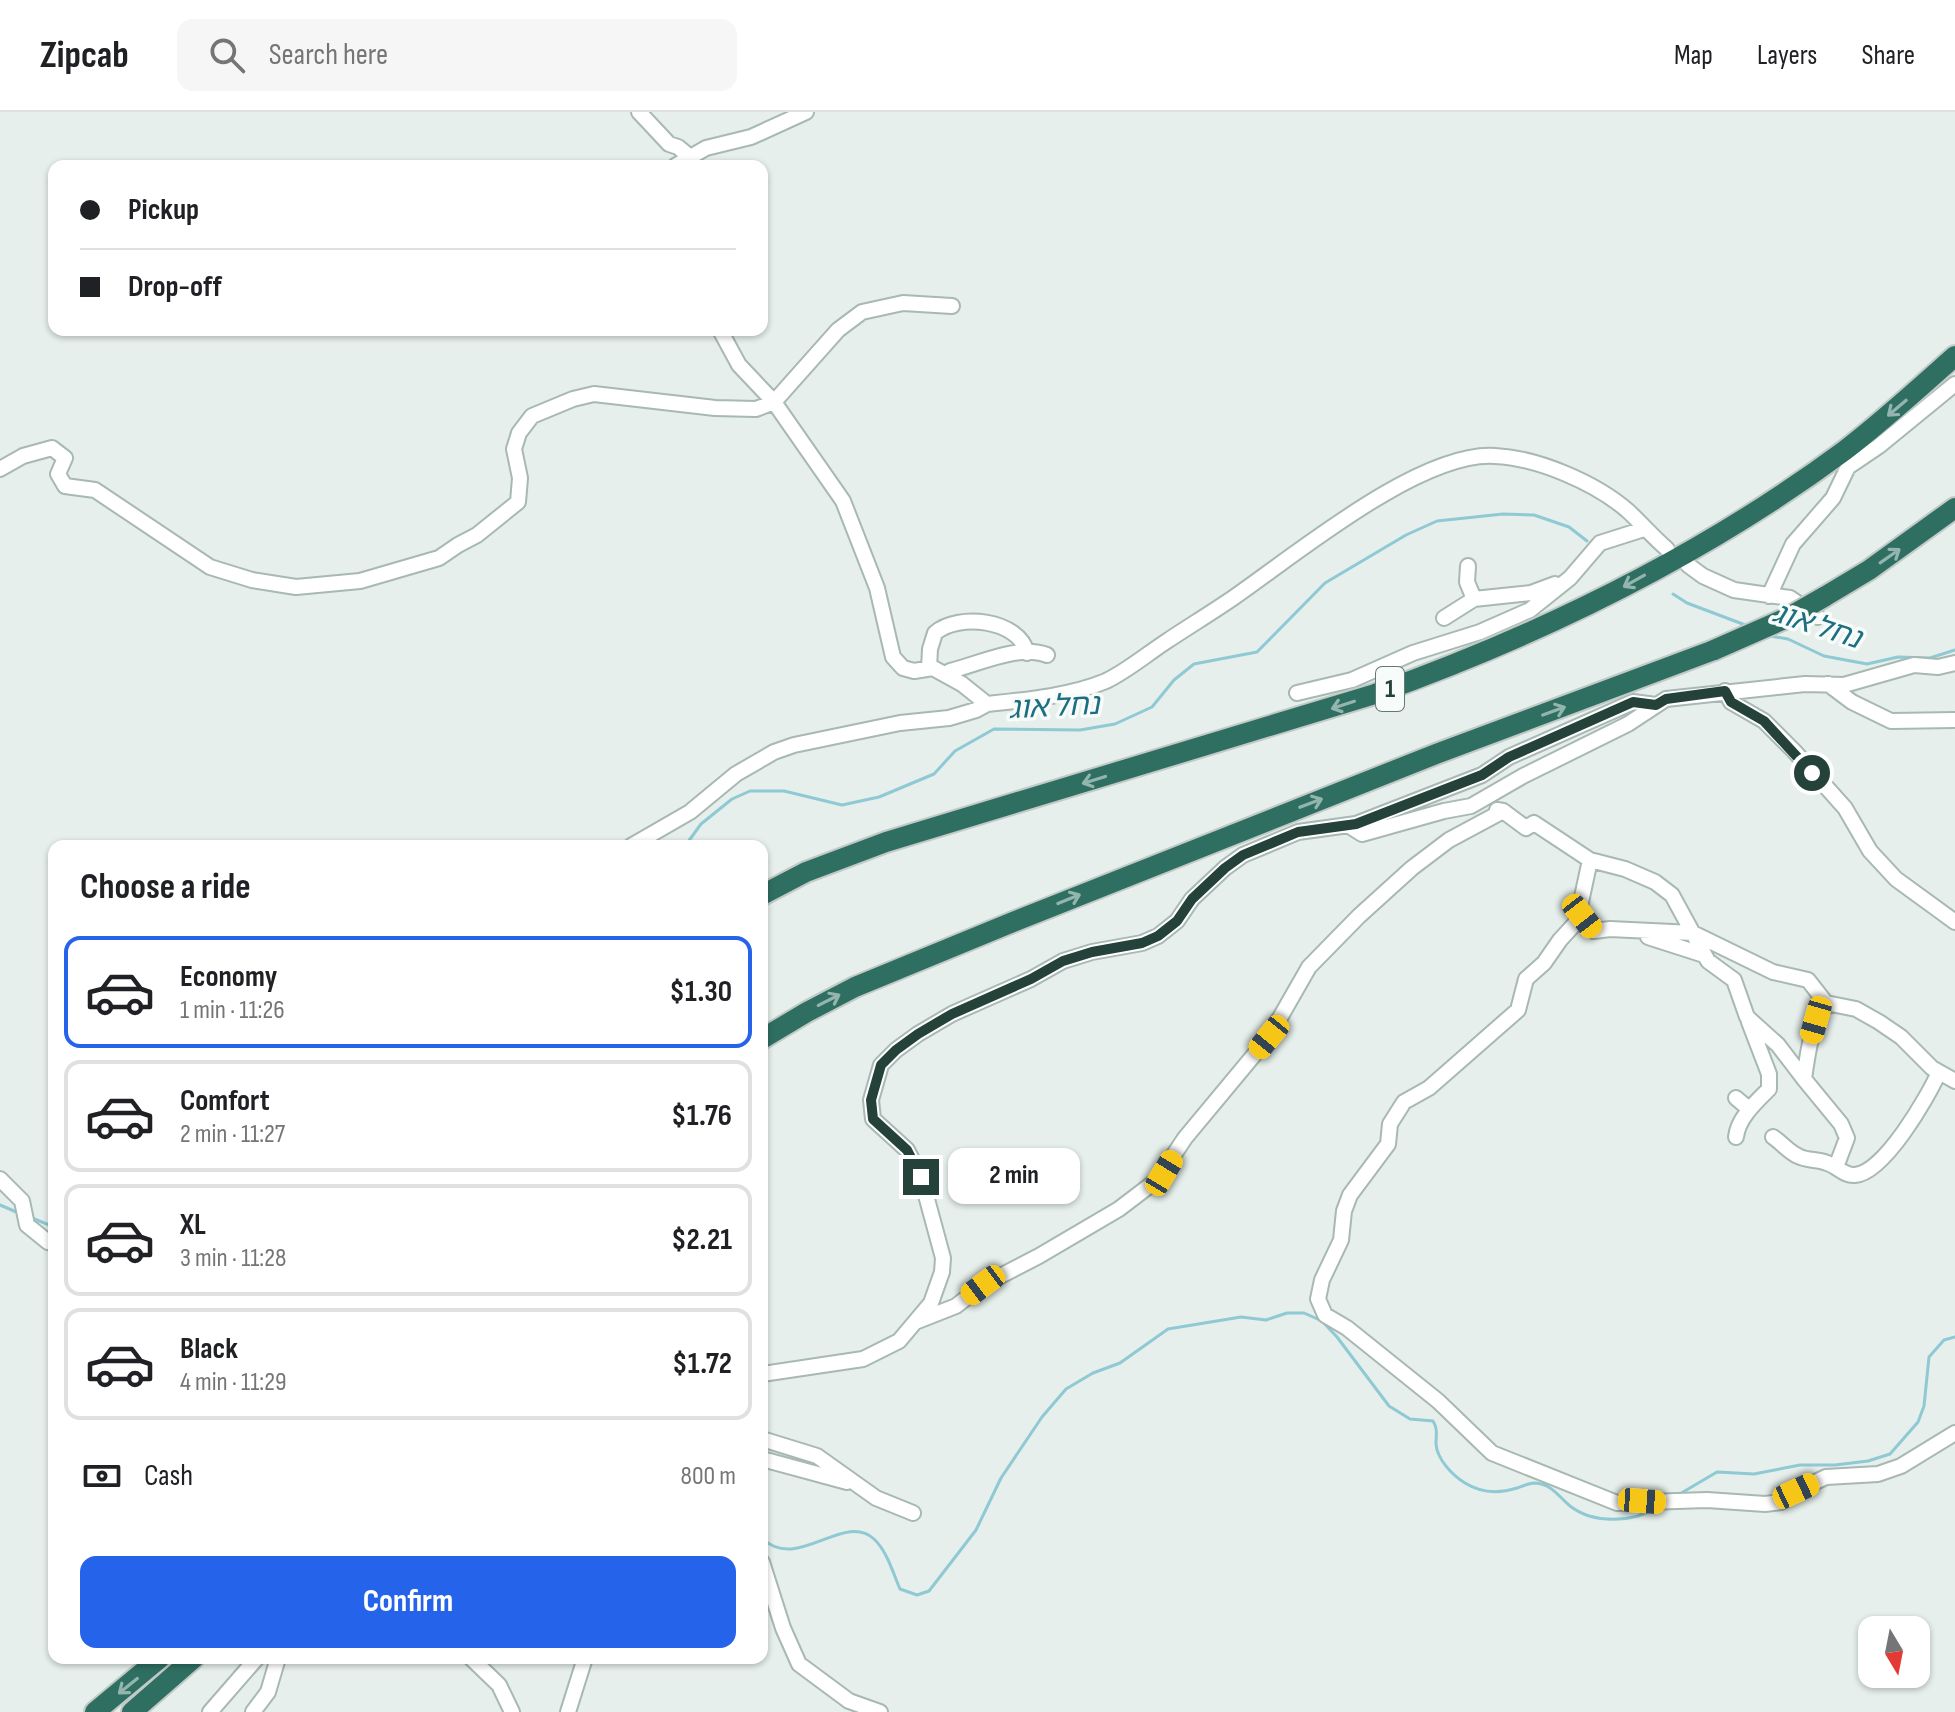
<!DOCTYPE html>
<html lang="en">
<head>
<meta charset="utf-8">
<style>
  body { margin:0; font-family:"Sofia Sans Condensed","Noto Sans Hebrew",sans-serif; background:#f6f6f6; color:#202124; height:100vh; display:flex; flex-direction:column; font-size:30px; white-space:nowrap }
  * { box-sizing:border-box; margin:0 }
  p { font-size:26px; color:#757577 }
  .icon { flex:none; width:44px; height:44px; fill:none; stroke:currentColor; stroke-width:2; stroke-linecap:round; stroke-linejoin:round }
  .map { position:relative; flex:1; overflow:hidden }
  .side { position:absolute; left:48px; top:728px; width:720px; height:824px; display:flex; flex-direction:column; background:#fff; border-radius:16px; box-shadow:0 2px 6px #0004 }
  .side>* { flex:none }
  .hud { position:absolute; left:48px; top:48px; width:720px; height:176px; border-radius:16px; box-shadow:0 2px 6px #0004; display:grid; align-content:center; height:176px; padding:0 32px; background:#fff }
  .needle { width:52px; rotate:170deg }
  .controls { position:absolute; left:1858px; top:1504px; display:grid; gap:16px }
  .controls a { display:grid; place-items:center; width:72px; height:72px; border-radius:16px; background:#fff; box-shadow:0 2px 6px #0004; font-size:40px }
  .end { position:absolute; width:36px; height:36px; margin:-18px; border:10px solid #24423a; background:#fff; box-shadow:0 0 0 4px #fff }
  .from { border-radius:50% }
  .bubble { position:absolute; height:56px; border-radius:16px; background:#fff; box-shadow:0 2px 6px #0004; font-size:26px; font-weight:700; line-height:56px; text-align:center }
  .car { position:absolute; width:24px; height:48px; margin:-24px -12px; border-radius:10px; box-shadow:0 0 6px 2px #0007; background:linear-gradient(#f5c518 24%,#345 0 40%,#f5c518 0 76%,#345 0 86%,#f5c518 0) }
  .hud b { display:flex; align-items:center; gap:28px; height:76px; font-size:30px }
  .hud b+b { border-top:2px solid #e0e0e0 }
  .hud i { width:20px; height:20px; background:#202124 }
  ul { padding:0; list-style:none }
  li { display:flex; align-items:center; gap:24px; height:112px; margin:0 16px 12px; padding:0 16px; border:4px solid #e0e0e0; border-radius:16px }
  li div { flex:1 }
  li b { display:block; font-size:30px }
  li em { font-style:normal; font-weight:700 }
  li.active { border-color:#2563eb }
  li>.icon { width:72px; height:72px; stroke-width:1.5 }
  h2 { padding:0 32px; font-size:36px; line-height:96px }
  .pay { display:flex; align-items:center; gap:20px; height:88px; padding:0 32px; font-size:30px }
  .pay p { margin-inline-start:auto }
  .primary-button { display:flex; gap:16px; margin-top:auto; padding:16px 32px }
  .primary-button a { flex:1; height:92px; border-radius:16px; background:#2563eb; color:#fff; font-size:32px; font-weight:700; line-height:92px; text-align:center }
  header { display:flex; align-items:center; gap:48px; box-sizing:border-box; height:112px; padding:0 40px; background:#fff; border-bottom:2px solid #e0e0e0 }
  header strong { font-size:38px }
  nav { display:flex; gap:44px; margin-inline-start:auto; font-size:28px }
  .search { width:560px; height:72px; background:#f6f6f6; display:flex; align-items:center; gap:20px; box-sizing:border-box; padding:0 28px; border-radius:16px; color:#757577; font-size:30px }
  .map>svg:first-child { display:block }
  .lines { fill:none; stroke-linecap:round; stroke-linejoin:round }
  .stream { stroke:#8ec9d4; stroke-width:3 }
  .minor-casing { stroke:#a8b8b2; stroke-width:18 }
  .highway-casing { stroke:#c2cac8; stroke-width:24 }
  .minor { stroke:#fff; stroke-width:14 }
  .highway { stroke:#2f6f62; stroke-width:20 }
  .highway-bridge-casing { stroke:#c2cac8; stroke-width:24; stroke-linecap:butt }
  .highway-bridge { stroke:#2f6f62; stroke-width:20 }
  .oneway { stroke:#93b5ae }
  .route { stroke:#24423a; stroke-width:10 }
  .labels { text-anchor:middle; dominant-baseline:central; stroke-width:7; stroke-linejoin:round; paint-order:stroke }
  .shield { fill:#f7fbf9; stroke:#637a73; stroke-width:2 }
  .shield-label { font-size:26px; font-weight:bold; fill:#24423a }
  .water-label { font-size:30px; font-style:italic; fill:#1c6f80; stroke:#f7fbf9 }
</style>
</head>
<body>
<header>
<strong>Zipcab</strong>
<div class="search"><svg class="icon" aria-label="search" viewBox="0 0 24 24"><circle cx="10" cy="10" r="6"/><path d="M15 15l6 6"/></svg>Search here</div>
<nav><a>Map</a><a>Layers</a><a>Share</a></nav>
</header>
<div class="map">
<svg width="1955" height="1600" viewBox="0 0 1955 1600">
  <rect width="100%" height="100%" fill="#e6efeb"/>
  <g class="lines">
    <path class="stream" d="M1673,482L1687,491L1748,514
      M1770,524L1788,527L1824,544L1867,552L1898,545L1930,546L1955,538
      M685,734L701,712L732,687L750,679H784L842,693L879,685L934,662L955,639L994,617L1080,618L1115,612L1152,595L1174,568L1194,552L1257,540L1325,471L1406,423L1437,409L1503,402L1534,403L1569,415L1587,429
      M0,1093L21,1102
      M32,1106L54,1115
      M1678,1383L1717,1360L1754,1362L1800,1353H1835L1868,1349L1890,1342L1918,1310L1924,1294L1929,1245L1944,1228L1955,1225
      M762,1426C797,1461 844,1399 874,1427C887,1439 893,1461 900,1477L917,1483L929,1479L976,1418L1001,1366L1042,1305L1066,1277L1093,1261L1120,1251L1168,1217L1241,1205L1266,1208L1287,1201H1304L1322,1209L1337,1225L1389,1294L1410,1307L1433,1309C1438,1317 1436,1323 1436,1332C1437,1347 1452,1363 1465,1371C1481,1381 1498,1382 1517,1376C1523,1374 1529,1371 1535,1371C1552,1372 1558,1384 1570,1394C1593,1412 1633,1411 1657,1395"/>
    <defs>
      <path id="minor" d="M639,0L669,32L678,35L690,45
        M675,54L706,36L751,25L806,0
        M720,218L739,253L774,290L843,389L877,476L893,545L903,556L914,559L933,556L962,572L987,592C1025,588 1070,584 1106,569C1127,559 1147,542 1167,529C1188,515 1211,501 1233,486C1294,444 1420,339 1495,344C1538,346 1596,371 1628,399C1641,411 1653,425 1667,437
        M0,357L23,344L52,336L65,346L58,362L65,374L95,378L210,455L252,468L296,475L360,469L439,446L458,433L477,423L518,390L520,366L514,337L519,321L532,304L573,287L594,282L715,296L756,297L774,290L838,218L862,200L903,191L952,194
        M1688,453L1703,464L1734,478L1790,486L1818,505
        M1468,454L1467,470L1474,487
        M1769,484L1793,432L1833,386L1848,355L1879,334L1955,272
        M1444,506L1474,487L1531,481L1555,472
        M929,556L930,537L935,521C958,501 1019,507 1027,541
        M947,563L950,559C979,552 1018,532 1047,543
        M1828,572L1852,590L1891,609L1955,608
        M1725,579L1731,590L1764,609L1794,639L1845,696L1870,739L1896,767L1955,810
        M1297,581L1352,568L1413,541L1480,520L1530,498L1570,466L1600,431L1644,417
        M1497,698L1503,699L1526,716L1534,711L1590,748L1579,799L1594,819L1610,817L1693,821L1773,860L1808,868L1826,891L1856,897L1879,910L1901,925L1932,956L1955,969
        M1348,713L1362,722L1444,699L1471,694L1523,664L1628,612L1666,587L1805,572L1844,573L1914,553L1938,555L1955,551
        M631,734L690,700L736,662L774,640L794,633L900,611L949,606L976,598L987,592
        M1590,748L1625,757L1655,770L1672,783L1708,849L1734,868L1747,905L1778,933L1804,967
        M1582,804L1560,828L1544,851L1526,867L1518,898L1429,976L1404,990L1390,1012L1388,1032L1350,1083L1344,1099L1341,1128L1322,1168L1318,1187L1325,1203L1347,1216L1438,1289L1492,1341L1617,1391L1707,1388L1765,1392L1781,1390L1796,1379L1826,1365L1878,1362L1901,1354L1955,1321
        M1648,825L1704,843
        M1826,891C1811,915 1808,939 1804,967L1841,1012L1847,1026L1836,1055
        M1736,986L1749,997
        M1736,1025C1738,1006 1756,990 1769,977V962L1749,910
        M1773,1025C1782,1031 1789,1040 1798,1044C1807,1049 1818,1047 1827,1051C1837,1054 1844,1064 1855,1063C1884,1061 1928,985 1939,960
        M0,1067L22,1089L27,1113L48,1130L54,1131
        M918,1209L956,1194L983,1173L1039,1144L1119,1097L1157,1068L1185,1026L1269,925L1309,855L1359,804L1412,756L1449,728L1503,699
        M762,1262L863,1247L899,1229L931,1191L942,1160L943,1146L921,1065L907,1038L873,1007L871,988L881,953L896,938L918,922L952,902L1031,867L1063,849L1092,840L1142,831L1158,824L1177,809L1192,787L1225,756L1243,743L1298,720L1356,712L1482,663L1509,645L1633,590L1656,593
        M762,1327L817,1344L876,1386L913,1401
        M762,1347L847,1370
        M762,1450L783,1516L799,1552L849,1589L880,1600
        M471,1546L499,1573L512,1600
        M210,1600L257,1546
        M253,1600L268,1580L278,1546
        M568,1600L585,1546"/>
      <path id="highway" d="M1824,485L1869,458L1955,396
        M762,783L806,760L886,730L1375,582C1540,523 1702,444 1844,339C1883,309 1919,276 1955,244
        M762,927L807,900L855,875L1013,810L1436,642L1714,538
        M95,1600L160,1546
        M132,1600L194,1546"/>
    </defs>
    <use href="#minor" class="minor-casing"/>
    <use href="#highway" class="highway-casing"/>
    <use href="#minor" class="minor"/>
    <use href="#highway" class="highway"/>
    <defs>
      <path id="highway-bridge" d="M1714,538L1789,505L1824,485"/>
    </defs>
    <use href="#highway-bridge" class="highway-bridge-casing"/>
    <use href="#highway-bridge" class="highway-bridge"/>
  </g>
  <defs><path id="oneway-shaft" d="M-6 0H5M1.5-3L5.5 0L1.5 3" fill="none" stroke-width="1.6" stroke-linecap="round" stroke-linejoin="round" transform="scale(2)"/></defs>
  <g class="oneway">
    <use href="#oneway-shaft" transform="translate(1897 296) rotate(140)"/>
    <use href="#oneway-shaft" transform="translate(1890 444) rotate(-35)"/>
    <use href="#oneway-shaft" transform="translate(1634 469) rotate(151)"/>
    <use href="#oneway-shaft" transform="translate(1343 593) rotate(162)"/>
    <use href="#oneway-shaft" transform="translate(1554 599) rotate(-20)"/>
    <use href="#oneway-shaft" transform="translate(1094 668) rotate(163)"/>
    <use href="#oneway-shaft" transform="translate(1311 691) rotate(-21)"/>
    <use href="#oneway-shaft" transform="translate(1069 787) rotate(-22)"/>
    <use href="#oneway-shaft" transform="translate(829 888) rotate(-27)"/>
    <use href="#oneway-shaft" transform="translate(128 1574) rotate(141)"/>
  </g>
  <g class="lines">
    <path class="route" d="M921,1065L907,1038L873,1007L871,988L881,953L896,938L918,922L952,902L1031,867L1063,849L1092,840L1142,831L1158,824L1177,809L1192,787L1225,756L1243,743L1298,720L1356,712L1482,663L1509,645L1633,590L1656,593L1666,587L1725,579L1731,590L1764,609L1812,661"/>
  </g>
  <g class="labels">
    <rect class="shield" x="1376" y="555" width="28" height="44" rx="6"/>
    <g class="shield-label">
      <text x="1390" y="577">1</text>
    </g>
    <g class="water-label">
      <text transform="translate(1817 514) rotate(18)">נחל אוג</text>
      <text transform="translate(1054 595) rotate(-3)">נחל אוג</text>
    </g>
  </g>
</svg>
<div class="controls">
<a><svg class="needle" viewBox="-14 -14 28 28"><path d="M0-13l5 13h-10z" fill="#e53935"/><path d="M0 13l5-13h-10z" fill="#757577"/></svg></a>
</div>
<i class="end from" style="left:1812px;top:661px"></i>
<i class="end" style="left:921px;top:1065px"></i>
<div class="bubble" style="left:948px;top:1036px;width:132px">2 min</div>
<i class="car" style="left:1582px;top:804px;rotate:142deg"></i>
<i class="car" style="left:1816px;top:908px;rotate:196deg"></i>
<i class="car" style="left:1269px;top:925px;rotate:219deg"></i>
<i class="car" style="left:1164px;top:1061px;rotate:31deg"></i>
<i class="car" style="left:983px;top:1173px;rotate:233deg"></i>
<i class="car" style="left:1796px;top:1379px;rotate:65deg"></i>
<i class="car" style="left:1642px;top:1389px;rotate:94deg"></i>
<div class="hud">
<b><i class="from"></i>Pickup</b>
<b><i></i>Drop-off</b>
</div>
<section class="side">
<h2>Choose a ride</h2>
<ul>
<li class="active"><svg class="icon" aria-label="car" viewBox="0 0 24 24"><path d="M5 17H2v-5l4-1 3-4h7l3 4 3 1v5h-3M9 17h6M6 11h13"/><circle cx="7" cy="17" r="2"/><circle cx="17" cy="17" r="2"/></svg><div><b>Economy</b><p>1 min · 11:26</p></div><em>$1.30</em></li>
<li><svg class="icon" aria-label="car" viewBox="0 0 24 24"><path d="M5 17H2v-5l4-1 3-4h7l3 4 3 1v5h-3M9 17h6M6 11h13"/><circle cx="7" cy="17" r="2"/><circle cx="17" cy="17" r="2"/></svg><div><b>Comfort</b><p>2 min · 11:27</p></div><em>$1.76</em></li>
<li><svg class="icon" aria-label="car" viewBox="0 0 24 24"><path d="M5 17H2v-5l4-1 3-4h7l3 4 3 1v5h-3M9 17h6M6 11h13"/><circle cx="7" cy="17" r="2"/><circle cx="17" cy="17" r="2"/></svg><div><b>XL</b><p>3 min · 11:28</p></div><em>$2.21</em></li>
<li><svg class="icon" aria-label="car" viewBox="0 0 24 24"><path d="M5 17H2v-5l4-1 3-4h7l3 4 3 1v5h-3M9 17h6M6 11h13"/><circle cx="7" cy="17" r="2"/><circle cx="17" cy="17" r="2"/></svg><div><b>Black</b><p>4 min · 11:29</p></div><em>$1.72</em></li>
</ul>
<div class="pay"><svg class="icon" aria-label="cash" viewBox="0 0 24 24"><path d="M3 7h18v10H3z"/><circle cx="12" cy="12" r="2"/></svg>Cash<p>800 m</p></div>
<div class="primary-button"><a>Confirm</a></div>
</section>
</div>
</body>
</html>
